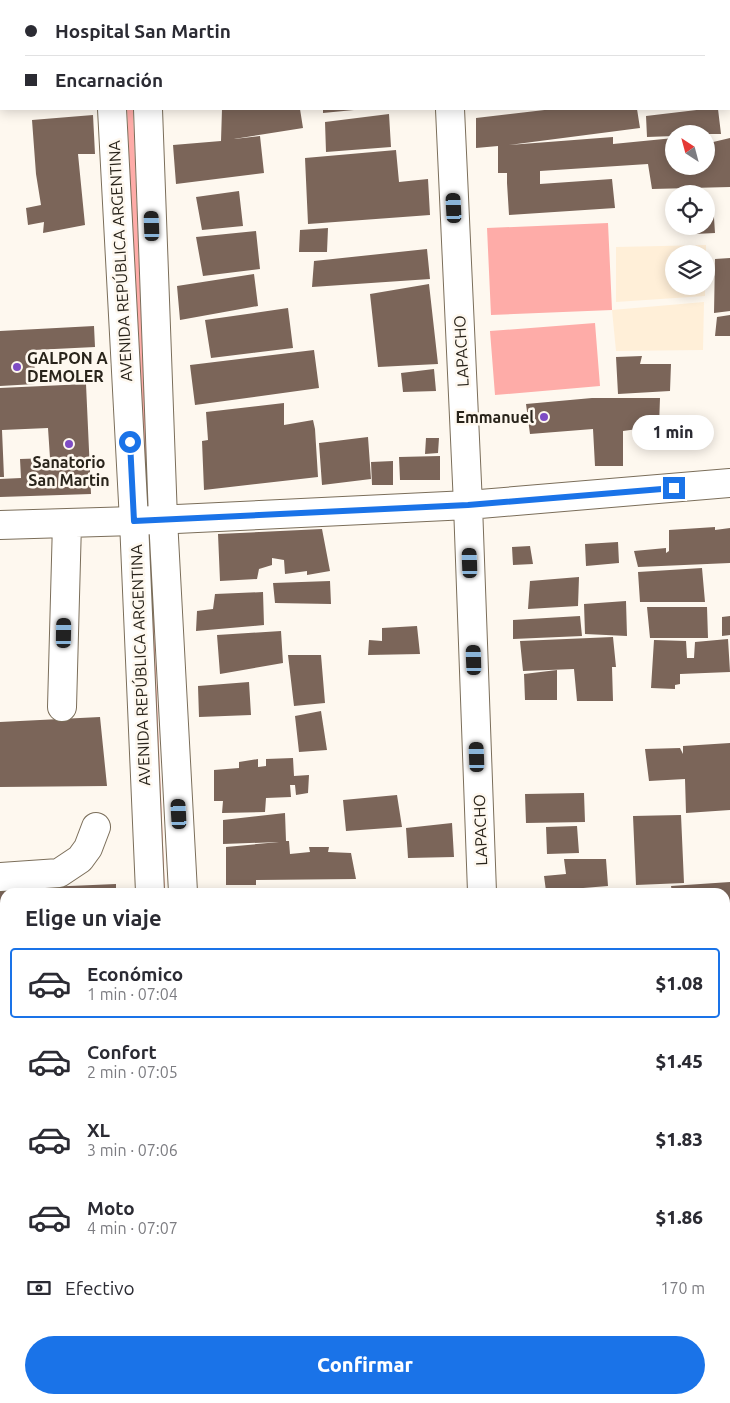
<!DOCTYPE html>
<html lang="es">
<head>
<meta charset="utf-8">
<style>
  body { margin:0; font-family:Ubuntu,sans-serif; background:#f7f7f7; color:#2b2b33; height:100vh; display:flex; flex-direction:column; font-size:19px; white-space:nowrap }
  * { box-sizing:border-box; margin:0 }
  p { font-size:16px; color:#7c7c81 }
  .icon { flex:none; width:28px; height:28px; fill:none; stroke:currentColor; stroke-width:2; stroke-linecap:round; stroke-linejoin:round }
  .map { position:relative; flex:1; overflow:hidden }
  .sheet { position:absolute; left:0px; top:888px; width:730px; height:516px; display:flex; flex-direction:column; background:#fff; border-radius:15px 15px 0 0; box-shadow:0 2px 12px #0003 }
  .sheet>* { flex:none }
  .guide { position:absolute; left:0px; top:0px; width:730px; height:110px; box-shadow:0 2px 12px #0003; display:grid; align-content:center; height:110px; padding:0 25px; background:#fff }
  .needle { width:32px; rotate:324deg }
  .tools { position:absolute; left:665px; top:125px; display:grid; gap:10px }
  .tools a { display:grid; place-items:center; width:50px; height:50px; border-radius:50%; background:#fff; box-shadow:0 2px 12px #0003; font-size:25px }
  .end { position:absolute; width:22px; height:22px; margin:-11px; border:6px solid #1a73e8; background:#fff; box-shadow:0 0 0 2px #fff }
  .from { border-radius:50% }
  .bubble { position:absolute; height:35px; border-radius:18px; background:#fff; box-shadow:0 2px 12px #0003; font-size:16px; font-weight:800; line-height:35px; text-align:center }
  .car { position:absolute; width:15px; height:30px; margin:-15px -8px; border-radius:6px; box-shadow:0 0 4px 1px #0007; background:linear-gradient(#222 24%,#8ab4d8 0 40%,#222 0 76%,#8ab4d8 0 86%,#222 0) }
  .guide b { display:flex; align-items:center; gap:18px; height:48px; font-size:19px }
  .guide b+b { border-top:1px solid #e1e1e2 }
  .guide i { width:12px; height:12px; background:#2b2b33 }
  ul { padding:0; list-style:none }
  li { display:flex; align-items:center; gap:15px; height:70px; margin:0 10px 8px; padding:0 15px; border:2px solid transparent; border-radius:5px }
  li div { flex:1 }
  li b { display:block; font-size:19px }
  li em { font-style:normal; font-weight:800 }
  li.current { border-color:#1a73e8 }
  li>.icon { width:45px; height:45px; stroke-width:1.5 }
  h2 { padding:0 25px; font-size:22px; line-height:60px }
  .pay { display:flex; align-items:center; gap:12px; height:55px; padding:0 25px; font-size:19px }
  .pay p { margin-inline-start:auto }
  .primary-button { display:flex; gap:10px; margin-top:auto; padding:10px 25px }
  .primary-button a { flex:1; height:58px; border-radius:30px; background:#1a73e8; color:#fff; font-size:20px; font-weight:800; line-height:58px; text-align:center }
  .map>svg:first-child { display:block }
  .built { fill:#ffefd8 }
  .green { fill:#feaca8 }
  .building { fill:#7b6559 }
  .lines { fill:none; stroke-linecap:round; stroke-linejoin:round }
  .minor-casing { stroke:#7b6e5a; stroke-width:30 }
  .highway-casing { stroke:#7b6e5a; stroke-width:30 }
  .minor { stroke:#fff; stroke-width:28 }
  .highway { stroke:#fff; stroke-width:28 }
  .route { stroke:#1a73e8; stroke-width:6 }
  .poi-dot { fill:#7e4cc4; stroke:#fef8ef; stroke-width:2 }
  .labels { text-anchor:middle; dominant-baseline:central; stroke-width:5; stroke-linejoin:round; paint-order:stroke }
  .street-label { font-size:16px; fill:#29241b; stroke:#fef8ef }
  .poi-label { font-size:16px; font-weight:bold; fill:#29241b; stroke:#fef8ef; text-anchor:start }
</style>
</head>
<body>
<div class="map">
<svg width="730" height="1403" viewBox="0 0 730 1403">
  <rect width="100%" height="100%" fill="#fef8ef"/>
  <path class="built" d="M706,245V254H674V286H705V296L616,302V247Z
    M704,302L703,350L616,351L612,310Z"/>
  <path class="green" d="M127,109H133L148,492L146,494L143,492Z
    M608,223L612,310L491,315L487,228Z
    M595,323L600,386L495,395L490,331Z
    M149,551L151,553L165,892H159Z"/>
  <path class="building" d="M222,109H300L303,128L234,139L260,136L264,173L176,184L173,145L221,141Z
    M323,109H354V110L323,113Z
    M553,109H637L640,128L509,145L613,137V144L674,138V166H706V134H674V136L647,137L646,116L705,109H718L721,134H709V143L730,138V187L652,189L648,164L540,171V184L612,179L615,208L509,215L507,183V173H498V146L476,148V118Z
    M389,114L391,147L326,152L325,122Z
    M93,115L95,154H78L85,225L43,233L44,222L28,225L26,208L41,205L36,174L32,120Z
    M396,150L399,182L428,179L430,215L308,224L305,158Z
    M239,191L243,226L202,230L196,197Z
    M706,202H713L715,233L695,234V226H706Z
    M328,228L327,252H299L300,230Z
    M256,231L260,269L203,276L196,237Z
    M427,249L430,279L312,287L314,261Z
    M730,258V311L714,313L715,259Z
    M254,274L258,306L180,320L177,286Z
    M429,284L438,364L378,367L370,294Z
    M288,308L293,348L211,358L205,320Z
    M730,315V336H715L717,317Z
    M94,326L95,347L34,350L35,384L0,386V331Z
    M314,350L319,388L195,405L190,365Z
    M642,356L640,364H671L670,391L618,394L616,357Z
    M434,369L436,391L403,392L401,373Z
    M86,384L91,494L0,497V479L21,478L20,459L50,458L48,428L2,430L4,477H0V388Z
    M592,398H660L659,426L623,431V466H595L593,429L530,434L526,404Z
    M284,403V425L313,420L315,429L318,477L204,490L202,441L208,440L206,412Z
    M368,437L371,479L322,485L319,443Z
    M426,438H439L438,453L425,454Z
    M440,456V480H400L399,457Z
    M393,461V485H372L371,462Z
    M715,527V530L730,528V563L638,567L634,551L666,548V553L669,551V530Z
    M322,529L330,571L307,575V571L285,574L284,560L272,558V565L259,569L257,579L220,581L218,534Z
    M618,542L619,563L586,566L585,544Z
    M530,546L533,564L513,565L512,547Z
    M702,568L705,602H640L638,572Z
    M579,577L578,606L528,609L530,581Z
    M330,581L331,604L275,603L273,583Z
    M263,592L264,625L196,631L197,611L213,609L215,594Z
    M626,601L627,636L585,634L584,604Z
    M647,607H707L708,638H650Z
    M580,616L582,636L513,639V620Z
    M730,616V635L722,636V617Z
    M417,626L420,654L368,655L369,640L382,641V628Z
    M281,631L283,663L220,674L217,635Z
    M613,637L616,667H612L613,701H577L574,669L523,671L520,641Z
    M728,639L730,672L680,674V684L675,685V689L651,688L654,640L686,641L687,658H694L695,642Z
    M288,655H321L325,703L294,706Z
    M557,670V700H525L524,674Z
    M249,682L251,715L199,717L198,686Z
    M321,711L327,750L299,752L295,716Z
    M100,717L107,786L0,787V722Z
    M730,743V810L686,813L685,779L649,781L645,749L680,748L683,754V746Z
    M293,758L294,776L309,775L308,793L296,795L295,785H290L291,797L266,798L265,812L222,813L223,801H214V770L239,768V762L258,759V767L266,766V759Z
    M584,793L585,822L526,823L525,794Z
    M397,795L402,827L346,831L343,800Z
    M285,813L286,841H289L290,854L310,852L309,847H329L328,852L351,853L356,879L256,880V885H226V847L279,842L223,844V820Z
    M681,815L684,883L636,885L633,816Z
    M452,823L454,857L408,858L406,828Z
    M577,826L579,853L547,854L546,827Z
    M564,859H606L608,886L546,891L544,876L566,874Z
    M730,882V918H725V892H672L671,886Z
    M116,884V892H5V1050H0V889Z
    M725,1143H730V1162H725Z
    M5,1170V1201H0V1171Z
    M5,1230V1279L0,1280V1231Z
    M725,1279H730V1331L725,1330Z
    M0,1286H5V1335H4Z
    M725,1341H730V1375H725Z
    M0,1365H5V1399H129V1403H2Z
    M725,1388H730V1403H707V1399H725Z
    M401,1399H473V1403H401Z
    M661,1399H687V1403H661Z"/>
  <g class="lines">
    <defs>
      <path id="minor" d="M445,0V1
        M450,109L468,505L482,892
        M0,525L134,521L468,505L730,483
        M62,707L67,523
        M0,877L59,873L80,859L88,848L96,827
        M725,1058L730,1057
        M0,1091H5
        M499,1399V1403"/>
      <path id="highway" d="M106,0V1
        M144,0V1
        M112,109L134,521L150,892
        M148,109L163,519L183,892
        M166,1399V1403
        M202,1399V1403"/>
    </defs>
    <use href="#minor" class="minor-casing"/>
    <use href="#highway" class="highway-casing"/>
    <use href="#minor" class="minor"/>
    <use href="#highway" class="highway"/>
  </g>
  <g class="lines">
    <path class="route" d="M130,442L134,521L468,505L674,488"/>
  </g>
  <g class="poi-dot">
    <circle cx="17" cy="367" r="5"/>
    <circle cx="544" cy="417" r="5"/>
    <circle cx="69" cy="444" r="5"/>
  </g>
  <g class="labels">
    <g class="street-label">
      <text transform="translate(120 261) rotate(-93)">AVENIDA REPÚBLICA ARGENTINA</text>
      <text transform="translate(461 351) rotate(-93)">LAPACHO</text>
      <text transform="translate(140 665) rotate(-92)">AVENIDA REPÚBLICA ARGENTINA</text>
      <text transform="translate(480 830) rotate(-92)">LAPACHO</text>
    </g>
    <g class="poi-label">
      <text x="27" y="358">GALPON A<tspan x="27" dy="18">DEMOLER</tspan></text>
      <text x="534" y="417" text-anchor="end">Emmanuel</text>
      <text x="69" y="462" text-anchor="middle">Sanatorio<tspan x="69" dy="18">San Martin</tspan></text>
    </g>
  </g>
</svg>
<div class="tools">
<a><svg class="needle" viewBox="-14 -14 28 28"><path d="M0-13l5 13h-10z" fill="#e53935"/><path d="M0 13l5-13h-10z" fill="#7c7c81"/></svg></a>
<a><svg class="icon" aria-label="locate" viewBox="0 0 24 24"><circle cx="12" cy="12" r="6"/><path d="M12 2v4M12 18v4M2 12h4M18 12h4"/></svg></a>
<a><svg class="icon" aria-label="layers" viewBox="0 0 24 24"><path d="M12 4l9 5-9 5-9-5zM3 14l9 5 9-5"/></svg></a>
</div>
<i class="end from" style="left:130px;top:442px"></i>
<i class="end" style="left:674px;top:488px"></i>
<div class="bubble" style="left:632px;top:415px;width:82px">1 min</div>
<i class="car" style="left:454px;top:208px;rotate:357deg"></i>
<i class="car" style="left:152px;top:226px;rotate:358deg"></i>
<i class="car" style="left:470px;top:563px;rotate:358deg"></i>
<i class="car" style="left:64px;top:633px;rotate:1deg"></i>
<i class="car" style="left:474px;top:660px;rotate:358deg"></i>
<i class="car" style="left:477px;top:757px;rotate:358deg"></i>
<i class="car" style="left:179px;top:814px;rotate:357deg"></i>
<div class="guide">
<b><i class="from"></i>Hospital San Martin</b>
<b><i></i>Encarnación</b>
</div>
<section class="sheet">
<h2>Elige un viaje</h2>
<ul>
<li class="current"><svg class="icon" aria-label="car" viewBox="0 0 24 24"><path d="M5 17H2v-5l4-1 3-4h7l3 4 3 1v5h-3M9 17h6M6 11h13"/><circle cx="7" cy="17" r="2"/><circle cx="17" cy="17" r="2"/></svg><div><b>Económico</b><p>1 min · 07:04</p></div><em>$1.08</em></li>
<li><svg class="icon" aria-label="car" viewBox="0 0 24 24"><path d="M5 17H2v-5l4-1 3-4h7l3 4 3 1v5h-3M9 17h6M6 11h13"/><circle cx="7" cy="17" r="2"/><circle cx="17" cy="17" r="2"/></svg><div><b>Confort</b><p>2 min · 07:05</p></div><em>$1.45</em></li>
<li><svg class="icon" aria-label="car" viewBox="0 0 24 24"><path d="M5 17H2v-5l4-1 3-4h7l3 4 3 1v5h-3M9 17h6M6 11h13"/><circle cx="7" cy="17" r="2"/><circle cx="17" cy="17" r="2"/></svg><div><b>XL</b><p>3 min · 07:06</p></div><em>$1.83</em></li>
<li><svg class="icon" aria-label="car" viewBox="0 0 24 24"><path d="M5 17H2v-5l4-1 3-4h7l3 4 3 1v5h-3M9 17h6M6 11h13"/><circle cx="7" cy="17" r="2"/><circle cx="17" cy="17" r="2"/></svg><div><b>Moto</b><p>4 min · 07:07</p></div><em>$1.86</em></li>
</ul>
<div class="pay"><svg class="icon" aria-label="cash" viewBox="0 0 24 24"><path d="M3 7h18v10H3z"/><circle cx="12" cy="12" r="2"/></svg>Efectivo<p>170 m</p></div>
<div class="primary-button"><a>Confirmar</a></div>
</section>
</div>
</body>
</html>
